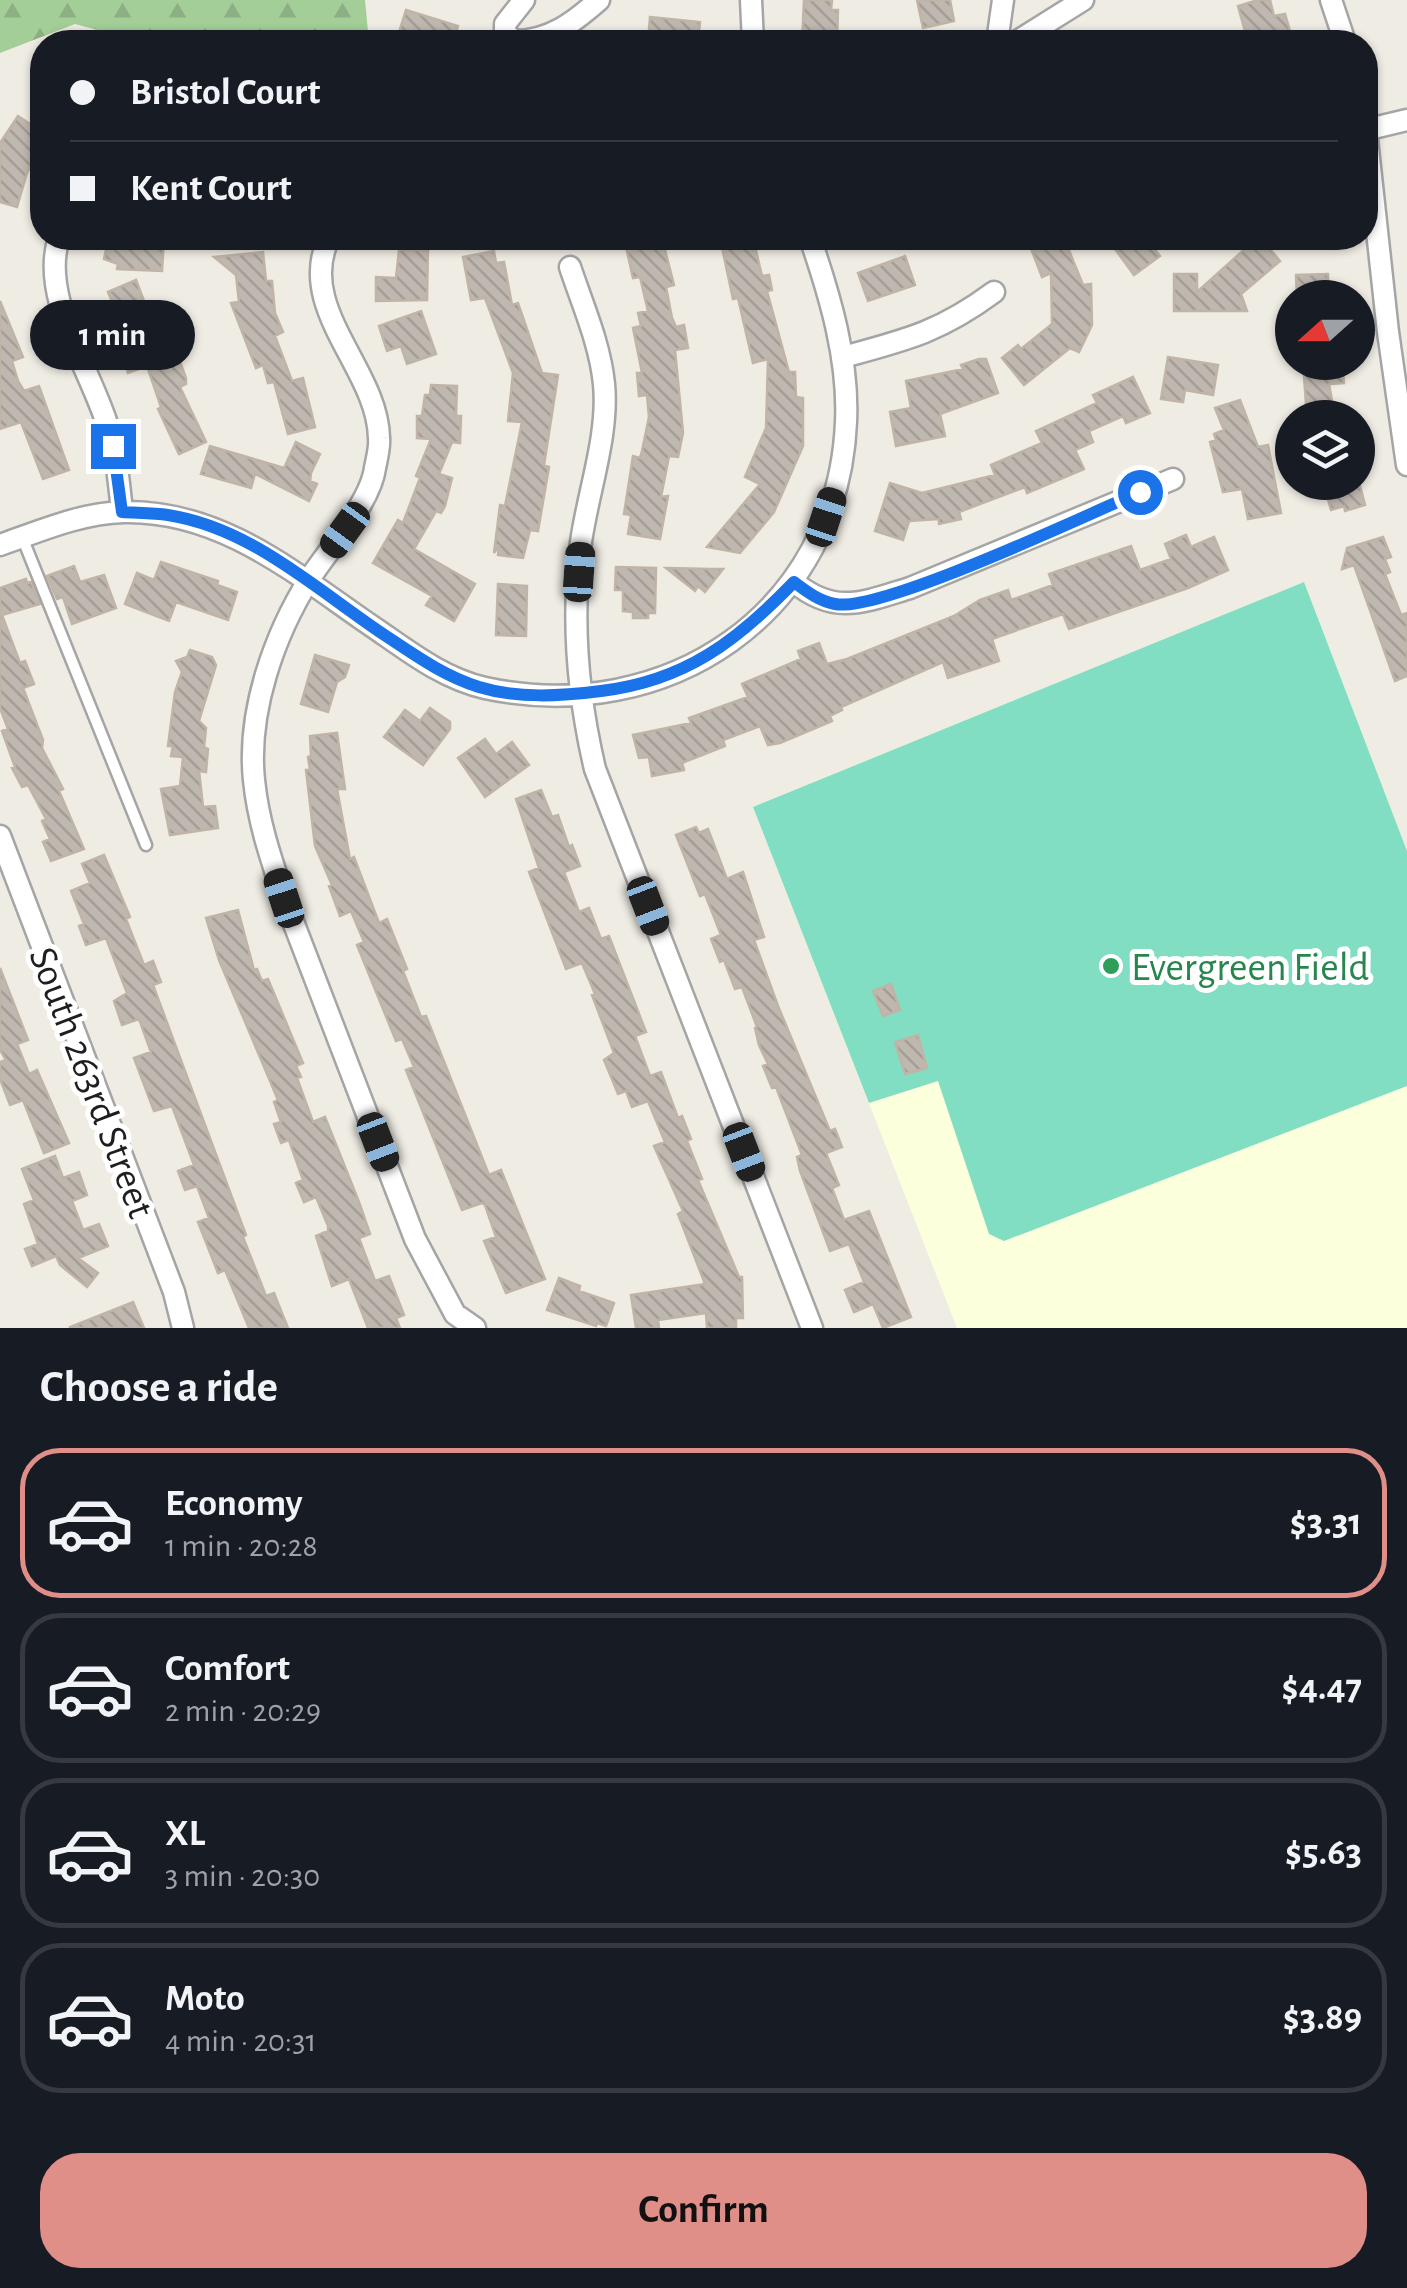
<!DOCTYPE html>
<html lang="en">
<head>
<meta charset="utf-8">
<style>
	:root { --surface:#171b24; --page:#242831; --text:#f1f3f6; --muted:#9ea1a6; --line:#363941; --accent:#df8e88 }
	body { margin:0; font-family:"Alegreya Sans",sans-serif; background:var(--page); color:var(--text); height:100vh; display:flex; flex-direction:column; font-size:38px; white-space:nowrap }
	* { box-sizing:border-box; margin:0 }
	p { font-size:32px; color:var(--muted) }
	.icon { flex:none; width:55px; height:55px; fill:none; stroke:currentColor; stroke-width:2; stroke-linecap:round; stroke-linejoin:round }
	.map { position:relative; height:1328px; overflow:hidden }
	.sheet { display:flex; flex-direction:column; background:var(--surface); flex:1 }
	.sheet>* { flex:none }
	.guide { position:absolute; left:30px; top:30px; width:1348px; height:220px; border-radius:40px; box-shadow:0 2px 8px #0004; display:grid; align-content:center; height:220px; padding:0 40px; background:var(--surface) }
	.needle { width:65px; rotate:249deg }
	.buttons { position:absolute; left:1275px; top:280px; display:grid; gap:20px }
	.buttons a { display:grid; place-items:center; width:100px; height:100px; border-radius:50%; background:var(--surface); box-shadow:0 2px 8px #0004; font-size:50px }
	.end { position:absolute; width:45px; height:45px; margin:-22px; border:12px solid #1a73e8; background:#fff; box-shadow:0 0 0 5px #fff }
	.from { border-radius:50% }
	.bubble { position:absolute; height:70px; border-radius:35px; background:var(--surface); box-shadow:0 2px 8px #0004; font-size:32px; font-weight:700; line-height:70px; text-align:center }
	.car { position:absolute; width:30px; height:60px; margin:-30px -15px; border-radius:12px; box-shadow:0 0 8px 2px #0007; background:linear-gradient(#222 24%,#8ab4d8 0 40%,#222 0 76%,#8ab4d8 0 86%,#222 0) }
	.guide b { display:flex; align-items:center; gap:35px; height:95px; font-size:38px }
	.guide b+b { border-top:2px solid var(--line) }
	.guide i { width:25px; height:25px; background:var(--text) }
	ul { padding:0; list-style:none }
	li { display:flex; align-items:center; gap:30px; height:150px; margin:0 20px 15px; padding:0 20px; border:5px solid var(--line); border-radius:40px }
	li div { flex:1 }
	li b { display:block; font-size:38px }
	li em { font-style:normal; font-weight:700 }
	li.active { border-color:var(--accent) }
	li>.icon { width:90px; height:90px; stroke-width:1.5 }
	h2 { padding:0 40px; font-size:45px; line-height:120px }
	.button { display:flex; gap:20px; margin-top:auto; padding:20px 40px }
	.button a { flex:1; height:115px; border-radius:40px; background:var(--accent); color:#111; font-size:40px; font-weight:700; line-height:115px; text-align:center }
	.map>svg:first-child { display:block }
	.education { fill:#fcffdc }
	.forest { fill:url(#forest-firs) }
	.pitch { fill:#81dec2 }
	.building { fill:url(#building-back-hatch); stroke:#c0b4a6; stroke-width:2.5 }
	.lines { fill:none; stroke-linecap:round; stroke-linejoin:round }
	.lane-casing { stroke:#a5a5a5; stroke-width:15 }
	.street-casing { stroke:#a5a5a5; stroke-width:25 }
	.lane { stroke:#fff; stroke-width:10 }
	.street { stroke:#fff; stroke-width:20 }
	.route { stroke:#1a73e8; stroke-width:12 }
	.leisure-dot { fill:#2e9e5b; stroke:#fff; stroke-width:4 }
	.labels { text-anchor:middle; stroke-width:10; stroke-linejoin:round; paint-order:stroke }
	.leisure-label { font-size:40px; fill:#27864d; stroke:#fff; text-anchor:start }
	.street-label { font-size:40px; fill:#1e1e1e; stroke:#fff }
</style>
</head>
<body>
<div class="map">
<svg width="1407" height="1328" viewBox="0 0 1407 1328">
	<defs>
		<pattern id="forest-firs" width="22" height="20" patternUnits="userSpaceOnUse" patternTransform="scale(2.5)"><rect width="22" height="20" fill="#a3ce98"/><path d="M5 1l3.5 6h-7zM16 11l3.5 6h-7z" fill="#8cb083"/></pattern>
		<pattern id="building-back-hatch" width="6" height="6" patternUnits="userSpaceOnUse" patternTransform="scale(2.5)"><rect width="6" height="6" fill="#bfb8b0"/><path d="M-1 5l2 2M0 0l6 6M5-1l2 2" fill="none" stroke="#a49e97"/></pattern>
	</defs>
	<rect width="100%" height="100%" fill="#efece4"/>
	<path class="education" d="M1304,582L1407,851V1328H957L753,807Z"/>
	<path class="forest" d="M0,0H365L369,42H142L75,24L0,53Z"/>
	<path class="pitch" d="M1304,582L1407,851V1086L1004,1241L989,1234L938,1081L869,1103L753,807Z"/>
	<path class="building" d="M804,0H832L831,10H838L837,42H802Z
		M917,0H950L954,21L923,28Z
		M1258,0H1270L1274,16L1285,14L1292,38L1248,42L1238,6Z
		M406,10L458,26L453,42H396Z
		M650,17L700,22L698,42H648Z
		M18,116L42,132V144L27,173L17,207L0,202V143Z
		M131,238H164L162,271L117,269L118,264L104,259L107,245L131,247Z
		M624,238H662L674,285L666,287L672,318L676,327L684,325L688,348L675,350L683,433L678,457L669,456L661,497L668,496L660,539L628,534L631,515L624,514L633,456L640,458L642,451L649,417L647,395L639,396L637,373H642L633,328L641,326L638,313L648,311L640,277L633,278Z
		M720,238H753L762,276L769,275L772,290L767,291L789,372H795L796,397L803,398V446L774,512L740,553L707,547L760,484L745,477L766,428L768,359L753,363L738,298L733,299Z
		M1032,238H1064L1083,285L1091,284L1092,325L1079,352L1070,348L1024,385L1002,358L1018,345L1021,349L1052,324L1051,273L1042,277L1030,246L1034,244Z
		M1107,238H1146L1160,256L1134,275Z
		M1257,238H1261L1280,261L1241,294L1247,311H1174V274H1197V292Z
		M399,250H428L427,300L376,301V277L396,278Z
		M494,251L496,263L504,262L512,305L518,303L542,373L558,375L544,465L549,467L538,531L530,530L523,558L498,555L499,545L494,553L500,505L505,506L522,422L508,421L513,373L485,298L471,300L463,257Z
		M263,252L266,281H272L275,313L283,332L275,336L292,381L303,378L315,427L288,434L274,382L268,383L263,365L256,368L231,303L239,302L236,275L214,257Z
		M905,256L915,285L868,301L858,273Z
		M1328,274L1329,298H1297L1296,275Z
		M136,280L158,338L170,334L186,378V384L180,387L206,442L179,454L158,409L161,407L147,366L128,373L107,316L116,311L108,292Z
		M0,301L23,357L12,361L18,381L24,391L39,386L69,470L43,479L21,422L0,429Z
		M421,311L436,354L407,364L401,346L387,351L379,326Z
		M1168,357L1218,365L1213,395L1185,390L1183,402L1161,399Z
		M979,359H986L998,393L940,414L945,436L896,446L890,412L911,408L906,381L963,369L961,365Z
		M1303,362H1342L1344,383L1329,384L1335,418H1307Z
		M1133,377L1150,413L1126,423L1123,416L1089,431L1093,442L1075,450L1084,469L1027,493L1025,487L959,512L961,519L939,524V519L909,521L903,540L875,531L890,483L922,493L995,475L991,465L1042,443L1036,431L1097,403L1093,395Z
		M431,385L457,386L456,416H461L460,443L452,442L439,474L452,478L445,506L441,513L436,511L414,549L475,584L454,621L426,605L432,596L373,563L398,520L403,523L420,478L416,476L431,439L417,438V416H422L425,395H430Z
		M1240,400L1258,447L1268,445L1281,513L1248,519L1242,489L1223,492L1210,442L1216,440L1214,434L1224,430L1215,408Z
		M296,442L320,454L311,473L310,481L317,484L309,501L255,474L251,488L201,474L210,446L284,468Z
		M1323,482H1359L1365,505L1345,511L1344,506L1331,510Z
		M1186,535L1191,547L1214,537L1228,570L1188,588L1069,629L1063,614L992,639L999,661L948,678L943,662L841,707L842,710L830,716L832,721L780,743L768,745L760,726L723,740L725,746L682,763L684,770L652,776L649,757L639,758L633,735L691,723L689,718L748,697L742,684L801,659L798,651L819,643L827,664L847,659L954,616L980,600L1008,590L1011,600L1053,585L1049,574L1131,546L1140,570L1171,559L1165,544Z
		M1383,537L1391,557L1385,559L1390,572L1385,574L1401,615L1407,613V676L1395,681L1354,565L1342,569L1347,548Z
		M161,562L218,581L217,585L237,592L228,620L176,602L169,621L125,604L137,573L154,580Z
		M74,566L80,582L104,575L116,608L72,624L63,597L57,599L47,576Z
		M616,567L656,568L655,613H648V618H633V612L623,611V590H615Z
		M666,568L712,569H723L705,592L698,586L695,591Z
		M26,579L27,583L31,582L40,604L2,615L20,663L25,661L34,684L23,688L43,740L42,748L63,789L59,791L84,849L51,861L43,842L50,839L42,821L46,819L28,785L22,787L12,768L15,767L2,731L8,729L0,708V588Z
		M498,584L527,586L526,636L496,635Z
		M190,650L212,657L216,665L199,721L206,728L204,747L208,749L206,772L199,771L203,807L215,806L218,828L170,835L161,789L180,786L183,757L171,756L173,746H168L175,692L182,672L176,661L187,657Z
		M315,655L349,665L345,677L337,682L328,712L301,704Z
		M430,708L450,722V729L423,765L384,737L405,710L420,721Z
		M337,733L345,789H337L350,859L354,857L379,923L387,919L407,969L403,971L421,1017L426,1016L489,1175L501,1170L545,1279L506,1293L484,1241L496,1237L485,1205L482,1203L462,1210L406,1070L414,1067L402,1039L396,1041L357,945L364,942L351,911L340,916L329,886L332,885L315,846L306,770H310L308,757L311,756L310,736Z
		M485,739L496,754L512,742L529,765L485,797L458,758Z
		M541,790L552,817L558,815L569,847L572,845L580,866L564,872L579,912L589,908L601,939L609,936L646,1032L635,1036L650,1076L661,1072L678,1118L682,1116L691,1139L687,1141L702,1179L698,1180L739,1277H742L743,1318H736V1328H707L706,1313L658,1320L659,1328H636L631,1295L705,1284L678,1214L683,1211L654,1146L665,1142L648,1101L632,1107L626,1091L618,1094L604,1060L614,1053L592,995L595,994L582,963L566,969L529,872L539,868L516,799Z
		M696,827L699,833L708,829L727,879L743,872L764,937L754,940L778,1006L830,1131L835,1129L842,1147L826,1153L839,1185L832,1188L844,1220L869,1211L911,1317L883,1328L873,1304L854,1312L845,1290L864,1282L849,1244L830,1251L800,1171L797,1157L802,1155L776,1087L772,1088L763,1066L768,1064L759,1045L755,1028L757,1027L742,987L735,989L724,960L720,962L711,939L721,935L705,894L700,896L676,835Z
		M104,855L130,917L126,919L144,965L153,961L161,982L153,985L246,1235L243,1237L266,1296L274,1293L288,1328H249L225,1270L218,1273L198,1222L209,1218L197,1186L185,1190L178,1171L194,1165L172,1106L154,1111L134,1058L151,1052L139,1019L122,1025L114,1001L127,993L106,938L86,945L79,926L84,924L71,891L90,883L82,864Z
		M238,910L254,970L257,969L262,981L268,979L303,1063L296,1066L301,1077L297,1078L313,1122L325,1117L359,1202L370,1234L359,1238L375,1281L389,1276L404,1315L396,1318L400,1328H368L349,1279L332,1286L316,1236L328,1231V1226L316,1197L304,1202L296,1183L303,1180L289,1140L281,1143L274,1124L281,1122L274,1102L278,1100L219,960L206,918Z
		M0,968L28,1040L17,1044L29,1074L37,1070L69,1143L44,1153L23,1100L10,1105L0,1079V1062L6,1060L0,1050Z
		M891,984L900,1010L883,1016L873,991Z
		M918,1035L927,1068L905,1074L895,1042Z
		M55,1156L63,1178L79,1172L87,1195L72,1201L83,1230L99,1224L108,1246L78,1258L98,1273L87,1287L60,1265L56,1256L32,1266L25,1249L38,1244L24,1204L34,1200L22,1169Z
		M559,1278L580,1286L579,1291L614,1303L606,1326L597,1323L596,1326L547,1310Z
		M133,1302L144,1328H70V1327Z"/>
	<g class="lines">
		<g class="lane-casing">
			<path id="lane" d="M22,537L146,845"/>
		</g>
		<g class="street-casing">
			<path id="street" d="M524,0L505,24V33L515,41C550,41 574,22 599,0
				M751,0L753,42
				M1331,0L1345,42
				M997,42L1003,0
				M1016,42L1083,0
				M1365,121L1388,332L1407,465
				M1365,130L1407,120
				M59,238C40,295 88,366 106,421C116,450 119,481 122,512
				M329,238C295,308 378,369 379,438C380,447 377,458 375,468C371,501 329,549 310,578C274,635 247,712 254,780C258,821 271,859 284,898L415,1239L455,1314L475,1328
				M570,267C583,306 600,344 604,384C609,435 588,492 581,542C571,620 577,693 595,769L812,1328
				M843,357C906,340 940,332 994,292
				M0,545C40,531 81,513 124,512C225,510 300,578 379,631C412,654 445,679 485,688C667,727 838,613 846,422C849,360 830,296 810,238
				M794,582C835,616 864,602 910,588L1173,479
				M0,836L174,1292L183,1328"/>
		</g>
		<use href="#lane" class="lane"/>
		<use href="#street" class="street"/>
	</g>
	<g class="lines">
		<path class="route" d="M113,446L122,512C137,513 153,513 168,515C252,528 318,591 386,636C416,656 444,676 479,687C518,699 561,696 601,691C685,681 737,641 794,582C806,591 819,601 835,604C880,613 1087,515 1140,492"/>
	</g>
	<circle class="leisure-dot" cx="1111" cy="966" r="10"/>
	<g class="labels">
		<g class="leisure-label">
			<text x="1131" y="980">Evergreen Field</text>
		</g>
		<g class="street-label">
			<text transform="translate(93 1082) rotate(69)" y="14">South 263rd Street</text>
		</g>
	</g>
</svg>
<div class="buttons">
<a><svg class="needle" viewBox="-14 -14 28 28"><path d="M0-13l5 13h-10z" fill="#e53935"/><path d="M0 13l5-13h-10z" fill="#9ea1a6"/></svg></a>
<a><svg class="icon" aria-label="layers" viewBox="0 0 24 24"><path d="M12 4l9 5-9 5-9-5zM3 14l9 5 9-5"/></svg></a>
</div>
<i class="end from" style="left:1140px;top:492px"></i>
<i class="end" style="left:113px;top:446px"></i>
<div class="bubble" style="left:30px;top:300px;width:165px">1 min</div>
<i class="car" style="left:826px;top:517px;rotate:18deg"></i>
<i class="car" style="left:345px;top:530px;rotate:216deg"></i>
<i class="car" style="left:579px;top:572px;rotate:4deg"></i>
<i class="car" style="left:284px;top:898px;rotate:342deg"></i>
<i class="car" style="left:648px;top:906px;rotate:159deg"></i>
<i class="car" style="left:378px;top:1142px;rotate:159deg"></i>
<i class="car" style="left:744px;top:1152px;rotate:159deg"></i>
<div class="guide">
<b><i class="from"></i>Bristol Court</b>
<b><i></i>Kent Court</b>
</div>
</div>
<section class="sheet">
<h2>Choose a ride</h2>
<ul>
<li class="active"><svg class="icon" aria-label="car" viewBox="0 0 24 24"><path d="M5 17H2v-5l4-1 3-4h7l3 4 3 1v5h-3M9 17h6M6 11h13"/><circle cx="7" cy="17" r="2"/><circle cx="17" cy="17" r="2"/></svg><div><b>Economy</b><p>1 min · 20:28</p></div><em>$3.31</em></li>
<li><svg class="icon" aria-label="car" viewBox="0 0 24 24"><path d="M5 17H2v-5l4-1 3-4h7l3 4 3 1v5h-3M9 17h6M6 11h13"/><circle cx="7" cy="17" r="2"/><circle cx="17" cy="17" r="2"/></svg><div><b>Comfort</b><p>2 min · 20:29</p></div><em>$4.47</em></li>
<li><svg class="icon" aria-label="car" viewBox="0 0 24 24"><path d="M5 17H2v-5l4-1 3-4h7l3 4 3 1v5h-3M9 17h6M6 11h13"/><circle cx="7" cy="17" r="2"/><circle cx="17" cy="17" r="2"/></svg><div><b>XL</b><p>3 min · 20:30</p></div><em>$5.63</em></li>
<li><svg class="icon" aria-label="car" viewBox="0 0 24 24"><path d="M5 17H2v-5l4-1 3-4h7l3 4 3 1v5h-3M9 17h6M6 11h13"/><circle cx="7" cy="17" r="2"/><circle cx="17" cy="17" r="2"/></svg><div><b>Moto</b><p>4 min · 20:31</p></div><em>$3.89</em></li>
</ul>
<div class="button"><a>Confirm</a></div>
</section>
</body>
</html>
